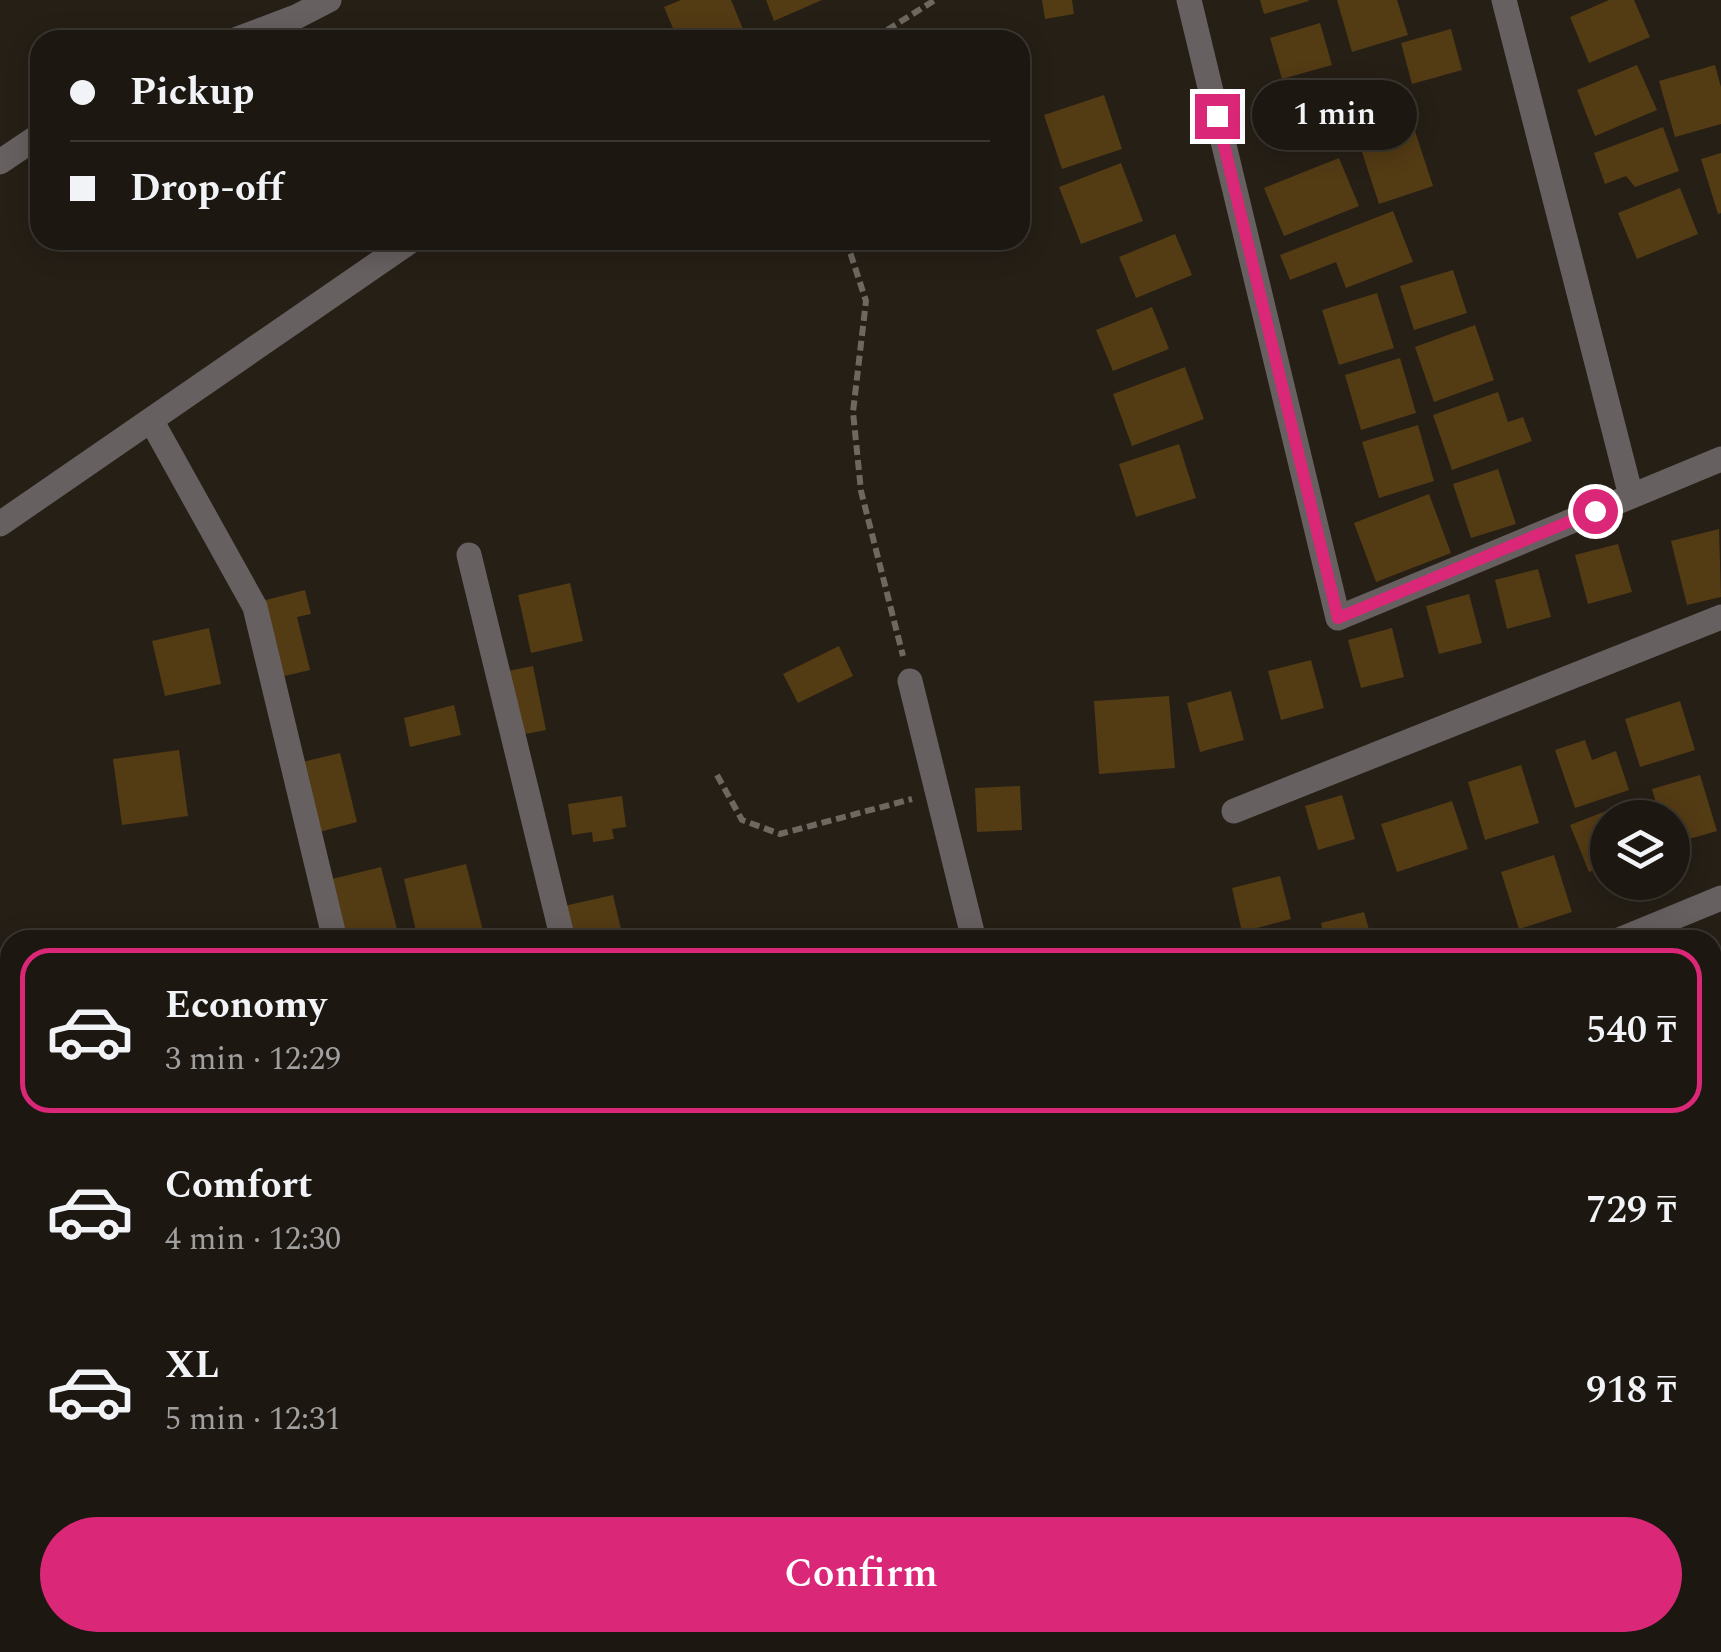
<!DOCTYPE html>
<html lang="en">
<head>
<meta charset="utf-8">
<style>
	:root { --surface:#1c1710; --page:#252019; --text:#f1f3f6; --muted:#a09f9f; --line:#3a3630; --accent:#db2777 }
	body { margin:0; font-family:Spectral,serif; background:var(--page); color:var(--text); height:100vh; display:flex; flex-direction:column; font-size:38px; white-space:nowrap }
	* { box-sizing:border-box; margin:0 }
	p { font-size:32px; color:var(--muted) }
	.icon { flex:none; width:55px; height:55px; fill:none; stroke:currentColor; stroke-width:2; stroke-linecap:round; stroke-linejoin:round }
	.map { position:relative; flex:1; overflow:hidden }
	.details { position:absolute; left:0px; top:930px; width:1722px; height:722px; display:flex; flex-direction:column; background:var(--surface); border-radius:30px 30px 0 0; box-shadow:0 5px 25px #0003,0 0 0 2px var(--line) }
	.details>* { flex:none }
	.guide { position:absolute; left:30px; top:30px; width:1000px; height:220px; border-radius:30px; box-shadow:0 5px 25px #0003,0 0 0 2px var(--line); display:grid; align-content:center; height:220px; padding:0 40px; background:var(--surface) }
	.tools { position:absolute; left:1590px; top:800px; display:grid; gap:20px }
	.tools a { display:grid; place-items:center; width:100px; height:100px; border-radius:50%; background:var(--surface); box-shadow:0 5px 25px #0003,0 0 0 2px var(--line); font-size:50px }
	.end { position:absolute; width:45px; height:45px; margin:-22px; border:12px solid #db2777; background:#fff; box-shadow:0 0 0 5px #fff }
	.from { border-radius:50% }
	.bubble { position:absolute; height:70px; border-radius:35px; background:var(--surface); box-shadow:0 5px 25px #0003,0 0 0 2px var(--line); font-size:32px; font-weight:600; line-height:70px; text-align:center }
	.guide b { display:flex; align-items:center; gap:35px; height:95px; font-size:38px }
	.guide b+b { border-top:2px solid var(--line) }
	.guide i { width:25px; height:25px; background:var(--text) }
	ul { padding:18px 0 0; list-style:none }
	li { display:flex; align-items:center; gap:30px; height:165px; margin:0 20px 15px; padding:0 20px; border:5px solid transparent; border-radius:30px }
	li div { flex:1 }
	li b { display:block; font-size:38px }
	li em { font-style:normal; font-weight:600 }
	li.on { border-color:var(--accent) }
	li>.icon { width:90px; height:90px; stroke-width:1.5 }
	.button { display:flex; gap:20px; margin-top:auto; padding:20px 40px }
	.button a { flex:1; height:115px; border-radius:60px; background:var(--accent); color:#fff; font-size:40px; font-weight:600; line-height:115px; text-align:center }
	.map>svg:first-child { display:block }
	.building { fill:#533b14 }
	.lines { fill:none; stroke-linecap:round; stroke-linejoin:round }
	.path { stroke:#6e6860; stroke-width:6; stroke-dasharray:10 5; stroke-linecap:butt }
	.minor { stroke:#676061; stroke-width:25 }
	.route { stroke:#db2777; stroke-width:12 }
</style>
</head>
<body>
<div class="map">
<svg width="1721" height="1652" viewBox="0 0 1721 1652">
	<rect width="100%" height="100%" fill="#261f16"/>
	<path class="building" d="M681,0H731L745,34L729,40H678L664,7Z
		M766,0H822L774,21Z
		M1042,0H1072L1074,14L1045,19Z
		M1260,0H1308L1309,1L1264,14Z
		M1337,0H1397L1408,35L1352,52Z
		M1609,0H1634L1650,37L1589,63L1570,17Z
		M1320,23L1332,65L1282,79L1270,38Z
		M1451,29L1462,70L1412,84L1401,43Z
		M1637,65L1657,110L1595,136L1577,90Z
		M1715,65L1721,87V124L1675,137L1659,81Z
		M1104,95L1122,149L1062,169L1044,115Z
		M1412,122L1433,186L1379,204L1358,140Z
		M1663,127L1679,171L1635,187L1626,176L1605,184L1594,153Z
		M1721,153V213L1718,214L1701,159Z
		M1339,158L1359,206L1284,236L1264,188Z
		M1121,163L1143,221L1081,244L1059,187Z
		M1680,188L1698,234L1637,259L1618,213Z
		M1393,211L1413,262L1346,288L1336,262L1290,280L1280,255Z
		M1175,234L1192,275L1136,298L1119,257Z
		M1453,270L1467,313L1414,330L1400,286Z
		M1377,293L1394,348L1339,365L1322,310Z
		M1152,307L1169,349L1113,371L1096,330Z
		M1475,325L1494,380L1434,402L1415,347Z
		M1400,358L1416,413L1361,430L1345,375Z
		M1185,367L1204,419L1132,446L1113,394Z
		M1498,392L1508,422L1523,417L1532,441L1452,470L1433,415Z
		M1418,425L1434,481L1379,498L1362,442Z
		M1179,444L1196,498L1136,517L1119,464Z
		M1498,469L1516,524L1471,538L1453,484Z
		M1429,494L1451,553L1376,582L1354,523Z
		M1719,529L1721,597L1687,605L1671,541Z
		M1618,544L1632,592L1588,604L1575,555Z
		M1538,569L1551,617L1507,629L1495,580Z
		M570,583L583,641L531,653L518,595Z
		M305,590L311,614L297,617L310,670L276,678L258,602Z
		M1469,594L1482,643L1439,654L1426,606Z
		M209,628L221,684L165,696L152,641Z
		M1392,628L1404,677L1361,688L1348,640Z
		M839,646L853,676L798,703L783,674Z
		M1311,660L1324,708L1281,720L1268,671Z
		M533,666L546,730L515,736L503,672Z
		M1231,691L1244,740L1200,752L1187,703Z
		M1169,696L1175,768L1099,774L1094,701Z
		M1680,701L1695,750L1640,767L1625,719Z
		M454,705L461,735L410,747L404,718Z
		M1585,740L1592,760L1616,751L1629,790L1575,808L1555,750Z
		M179,750L188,816L122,825L113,759Z
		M340,753L357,822L308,835L290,765Z
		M1521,765L1539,823L1485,840L1468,782Z
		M1700,775L1717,831L1672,844V818H1660L1652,789Z
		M1020,786L1022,830L977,832L975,788Z
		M1342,795L1355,839L1318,850L1305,806Z
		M622,796L626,827L612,829L614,839L593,842L592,832L572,835L568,804Z
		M1452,801L1468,849L1397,872L1381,824Z
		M1624,804L1630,818H1608V865L1589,872L1570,825Z
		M1554,855L1572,912L1519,929L1501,872Z
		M466,864L484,935L464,940H418L404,879Z
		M381,867L399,937L385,940H347L332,879Z
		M1280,876L1291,919L1242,932L1232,888Z
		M613,895L621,929L575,940L564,906Z
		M1364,912L1372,940H1325L1321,923Z
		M1721,1109V1141L1712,1144V1111Z
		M1476,1642H1541V1643L1516,1652H1479Z
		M1652,1642H1713L1714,1646L1698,1652H1656Z"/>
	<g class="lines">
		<path class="path" d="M876,40L884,32L935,0
			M844,240L850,252L866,301L853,412L861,491L903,656
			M717,775L742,820L780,834L912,799"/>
		<path class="minor" d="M1189,0L1338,618L1721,459
			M1504,0L1631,496
			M235,40L296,17L329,0
			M0,162L40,135
			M151,420L255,607L335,940
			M0,524L412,240
			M469,555L563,940
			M910,681L974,940
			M1234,811L1721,617
			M1619,940L1721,898
			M1712,1405L1721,1436
			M503,1642L505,1652
			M733,1642L735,1652
			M1024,1642L1026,1652
			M1449,1642L1452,1652"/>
	</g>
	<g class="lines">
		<path class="route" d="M1217,116L1338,618L1595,511"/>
	</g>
</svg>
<div class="tools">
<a><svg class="icon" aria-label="layers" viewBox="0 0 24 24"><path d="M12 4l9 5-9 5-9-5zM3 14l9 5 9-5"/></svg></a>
</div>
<i class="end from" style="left:1595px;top:511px"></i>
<i class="end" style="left:1217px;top:116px"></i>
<div class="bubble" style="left:1252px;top:80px;width:165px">1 min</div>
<div class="guide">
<b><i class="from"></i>Pickup</b>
<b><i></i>Drop-off</b>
</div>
<section class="details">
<ul>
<li class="on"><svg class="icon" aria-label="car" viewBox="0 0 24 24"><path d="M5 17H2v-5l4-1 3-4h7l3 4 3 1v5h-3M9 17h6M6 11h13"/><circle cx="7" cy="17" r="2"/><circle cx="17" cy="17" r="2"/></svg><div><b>Economy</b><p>3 min · 12:29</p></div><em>540 ₸</em></li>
<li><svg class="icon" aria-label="car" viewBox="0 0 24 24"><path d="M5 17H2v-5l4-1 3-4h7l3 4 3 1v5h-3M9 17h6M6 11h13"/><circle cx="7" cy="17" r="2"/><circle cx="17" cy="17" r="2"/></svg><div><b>Comfort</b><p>4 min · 12:30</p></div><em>729 ₸</em></li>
<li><svg class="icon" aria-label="car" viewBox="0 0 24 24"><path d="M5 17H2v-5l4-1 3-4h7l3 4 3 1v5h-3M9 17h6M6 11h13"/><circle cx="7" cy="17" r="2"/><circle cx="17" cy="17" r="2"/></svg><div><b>XL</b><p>5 min · 12:31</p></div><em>918 ₸</em></li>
</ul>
<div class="button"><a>Confirm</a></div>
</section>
</div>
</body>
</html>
